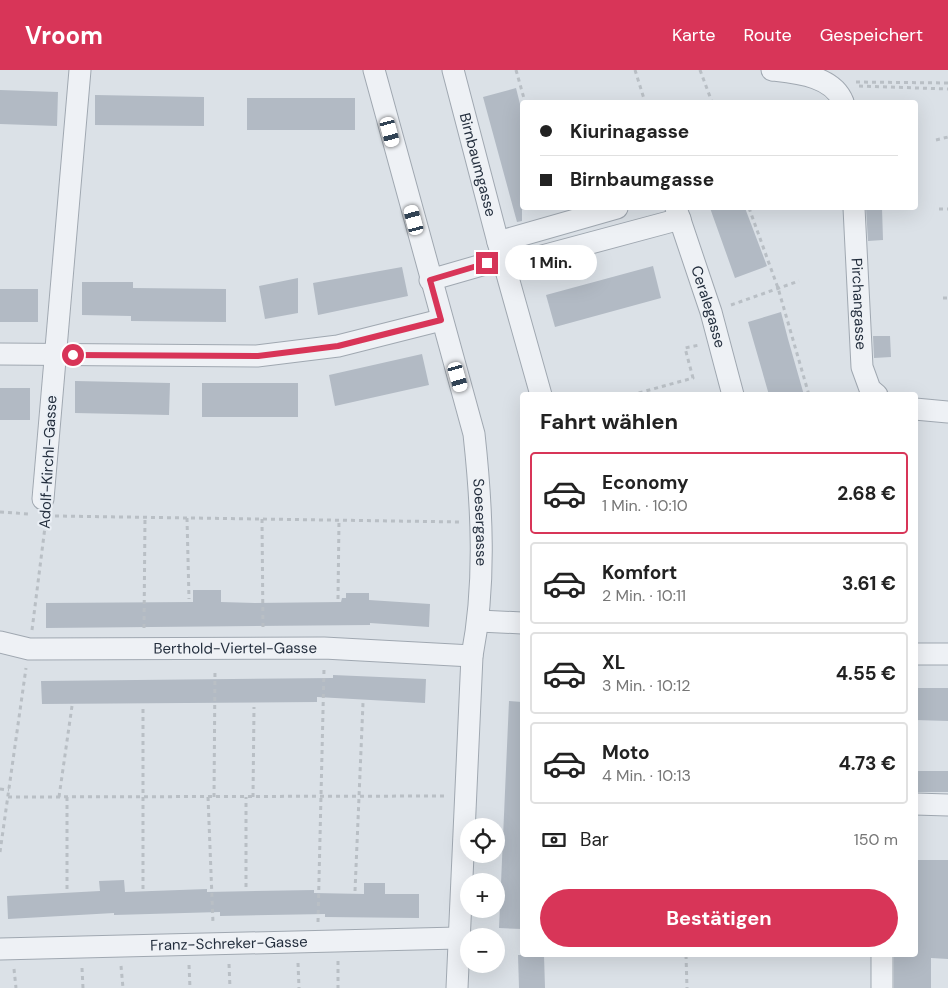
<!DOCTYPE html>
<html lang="de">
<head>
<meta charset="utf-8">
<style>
	:root { --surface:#fff; --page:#f2f2f2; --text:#222; --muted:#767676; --line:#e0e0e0; --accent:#d83558 }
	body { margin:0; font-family:"DM Sans",sans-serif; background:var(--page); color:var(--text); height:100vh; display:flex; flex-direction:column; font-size:19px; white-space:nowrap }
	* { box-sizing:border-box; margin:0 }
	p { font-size:16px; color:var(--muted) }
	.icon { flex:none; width:28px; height:28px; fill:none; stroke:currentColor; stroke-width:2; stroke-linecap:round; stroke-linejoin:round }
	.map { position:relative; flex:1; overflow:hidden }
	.panel { position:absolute; left:520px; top:322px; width:398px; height:565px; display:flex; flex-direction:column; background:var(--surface); border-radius:5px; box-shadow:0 5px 20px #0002 }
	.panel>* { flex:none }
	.top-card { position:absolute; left:520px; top:30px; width:398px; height:110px; border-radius:5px; box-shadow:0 5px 20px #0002; display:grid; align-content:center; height:110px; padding:0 20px; background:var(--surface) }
	.fabs { position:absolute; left:460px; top:748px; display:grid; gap:10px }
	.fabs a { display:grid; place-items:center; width:45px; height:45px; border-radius:50%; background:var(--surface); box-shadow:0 5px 20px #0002; font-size:25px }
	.end { position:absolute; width:22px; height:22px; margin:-11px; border:6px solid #d83558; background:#fff; box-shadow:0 0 0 2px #fff }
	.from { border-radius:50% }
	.bubble { position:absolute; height:35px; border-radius:18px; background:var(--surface); box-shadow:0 5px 20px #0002; font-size:16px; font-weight:700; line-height:35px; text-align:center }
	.car { position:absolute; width:15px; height:30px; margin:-15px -8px; border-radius:6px; box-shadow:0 0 4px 1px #0007; background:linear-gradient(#fff 24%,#345 0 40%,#fff 0 76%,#345 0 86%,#fff 0) }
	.top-card b { display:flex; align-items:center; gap:18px; height:48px; font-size:19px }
	.top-card b+b { border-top:1px solid var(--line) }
	.top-card i { width:12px; height:12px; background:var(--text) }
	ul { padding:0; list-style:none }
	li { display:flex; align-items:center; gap:15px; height:82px; margin:0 10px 8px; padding:0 10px; border:2px solid var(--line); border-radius:5px }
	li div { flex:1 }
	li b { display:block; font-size:19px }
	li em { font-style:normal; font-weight:700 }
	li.selected { border-color:var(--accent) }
	li>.icon { width:45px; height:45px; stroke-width:1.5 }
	h2 { padding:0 20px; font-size:22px; line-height:60px }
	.pay { display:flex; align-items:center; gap:12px; height:55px; padding:0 20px; font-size:19px }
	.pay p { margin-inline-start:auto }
	.button { display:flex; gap:10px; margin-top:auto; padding:10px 20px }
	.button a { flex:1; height:58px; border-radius:30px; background:var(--accent); color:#fff; font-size:20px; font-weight:700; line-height:58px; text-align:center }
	header { display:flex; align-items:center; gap:30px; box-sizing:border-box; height:70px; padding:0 25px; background:var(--accent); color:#fff }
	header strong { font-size:24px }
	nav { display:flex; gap:28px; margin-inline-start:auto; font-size:18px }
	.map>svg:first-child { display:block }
	.building { fill:#b2bac4 }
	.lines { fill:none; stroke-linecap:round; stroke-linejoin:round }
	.minor-casing { stroke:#a0a8b1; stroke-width:23 }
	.path { stroke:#b9bfc5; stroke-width:3; stroke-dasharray:4 4; stroke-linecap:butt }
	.minor { stroke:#eef1f5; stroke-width:21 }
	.route { stroke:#d83558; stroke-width:6 }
	.labels { text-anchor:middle; stroke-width:4; stroke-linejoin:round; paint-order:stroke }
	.street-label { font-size:15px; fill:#242f3e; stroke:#eaeff5 }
</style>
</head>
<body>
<header>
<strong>Vroom</strong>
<nav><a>Karte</a><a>Route</a><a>Gespeichert</a></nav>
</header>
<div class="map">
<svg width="948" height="918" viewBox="0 0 948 918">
	<rect width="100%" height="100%" fill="#dbe1e7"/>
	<path class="building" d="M516,18L522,42V151L517,152L483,27Z
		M0,20L58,22L57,56L0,54Z
		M95,25L204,27V56L95,55Z
		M247,28H355V60H247Z
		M710,138H745L767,196L735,208Z
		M866,138H882L883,170L868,171Z
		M653,196L661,228L555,257L546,225Z
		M402,197L408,226L318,245L313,213Z
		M298,208V243L265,249L259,216Z
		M82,212H133V218L226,219V252L131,251V246L82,245Z
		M0,219H38V252H0Z
		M781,242L788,269L804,325H769L748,252Z
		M873,266H890L891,287L874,288Z
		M422,284L429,315L335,336L329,305Z
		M75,311L170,313L169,345L75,343Z
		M202,313H298V347H202Z
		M0,318H30V350H0Z
		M193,520H221V532L255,533L341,532L342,528H346V523H369V530L430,534L429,557L370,553V555L46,558V533L193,532Z
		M333,605L426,609L425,633L317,627V632L42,634L41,611L333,608Z
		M915,618H948V651L915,650Z
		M509,631L522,632V859L499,858Z
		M915,701H948V722H915Z
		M915,790H948V889L931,888V918H894V885H915Z
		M124,810L125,822L207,819V822L314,820V823L364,824V813H385V824H419V848L325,847V844L220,846V842L114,845V843L8,849L7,826L100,821L99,811Z
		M518,885H544L545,918H519Z"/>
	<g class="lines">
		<g class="minor-casing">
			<g id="minor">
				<path id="s1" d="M374,0L474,364C482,437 486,514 472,586L457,918"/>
				<path id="s2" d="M453,0L498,172L541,325"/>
				<path d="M772,0C797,3 833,6 843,32"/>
				<path id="s3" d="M676,138L711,242L733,325"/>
				<path id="s4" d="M854,138L862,297L870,319L877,325"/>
				<path d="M498,172L617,138"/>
				<path d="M505,196L680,149"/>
				<path d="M430,210L503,189"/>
				<path d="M0,284L257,286L338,276L441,250"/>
				<path d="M915,339L948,342"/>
				<path d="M43,429L80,0"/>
				<path d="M479,551L522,553"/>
				<path id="s5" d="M0,572L29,579L324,578L472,586"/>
				<path d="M915,584H948"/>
				<path d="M915,734L948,735"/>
				<path id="s6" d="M0,879L458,868"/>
				<path d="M882,918V885"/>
			</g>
		</g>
		<path class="path" d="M516,0L525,32
			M635,0L645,32
			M700,0L712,32
			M856,12L948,13
			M859,16L948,19
			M936,70L948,67
			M749,138L778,218L809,325
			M939,139H948
			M943,228H948
			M731,235L799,211
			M631,325L693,308L685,278L699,275
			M0,442L29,444
			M55,446L462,452
			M187,448L189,529
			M262,449L263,558
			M338,529L339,450
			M144,558L145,447
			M32,560L46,449
			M0,719L9,720
			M8,727L447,726
			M59,727L72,636
			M67,727V819
			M208,727L213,853
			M214,727L215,599
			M253,727L254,637
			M0,782L26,598
			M246,817V727
			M143,819V639
			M355,821L363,633
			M318,852L324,599
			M686,885L687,918
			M338,891V918
			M298,893L299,918
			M229,894L230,918
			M189,895L190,918
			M121,896L123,918
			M82,898L83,918
			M14,899L16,918"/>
		<use href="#minor" class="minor"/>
	</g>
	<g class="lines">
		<path class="route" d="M73,285L258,286L338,276L441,250L430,210L487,193"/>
	</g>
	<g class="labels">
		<g class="street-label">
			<text dy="5" stroke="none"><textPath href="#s2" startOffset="98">Birnbaumgasse</textPath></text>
			<text dy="5" stroke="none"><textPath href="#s4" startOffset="96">Pirchangasse</textPath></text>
			<text dy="5" stroke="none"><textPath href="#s3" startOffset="104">Ceralegasse</textPath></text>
			<text transform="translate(48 392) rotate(-87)" y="5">Adolf-Kirchl-Gasse</text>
			<text dy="5" stroke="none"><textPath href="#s1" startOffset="466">Soesergasse</textPath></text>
			<text dy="5" stroke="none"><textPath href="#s5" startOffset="236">Berthold-Viertel-Gasse</textPath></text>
			<text dy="5" stroke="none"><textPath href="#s6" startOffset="229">Franz-Schreker-Gasse</textPath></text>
		</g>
	</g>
</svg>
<div class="fabs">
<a><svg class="icon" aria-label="locate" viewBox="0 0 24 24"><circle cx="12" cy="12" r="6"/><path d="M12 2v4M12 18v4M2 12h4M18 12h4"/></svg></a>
<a>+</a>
<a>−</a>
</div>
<i class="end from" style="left:73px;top:285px"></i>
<i class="end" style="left:487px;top:193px"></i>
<div class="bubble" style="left:505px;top:175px;width:92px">1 Min.</div>
<i class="car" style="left:390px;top:62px;rotate:165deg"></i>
<i class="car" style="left:414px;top:150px;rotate:345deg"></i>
<i class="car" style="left:458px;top:307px;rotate:164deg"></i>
<div class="top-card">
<b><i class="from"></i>Kiurinagasse</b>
<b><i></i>Birnbaumgasse</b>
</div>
<section class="panel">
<h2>Fahrt wählen</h2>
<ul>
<li class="selected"><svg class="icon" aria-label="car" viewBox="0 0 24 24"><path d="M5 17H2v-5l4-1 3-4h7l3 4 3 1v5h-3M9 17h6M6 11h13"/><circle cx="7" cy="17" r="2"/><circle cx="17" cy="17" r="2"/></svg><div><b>Economy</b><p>1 Min. · 10:10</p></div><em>2.68 €</em></li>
<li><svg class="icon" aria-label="car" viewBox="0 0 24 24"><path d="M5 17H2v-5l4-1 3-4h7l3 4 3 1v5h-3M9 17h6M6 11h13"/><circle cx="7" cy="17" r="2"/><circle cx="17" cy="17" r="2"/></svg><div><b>Komfort</b><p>2 Min. · 10:11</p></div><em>3.61 €</em></li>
<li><svg class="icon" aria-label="car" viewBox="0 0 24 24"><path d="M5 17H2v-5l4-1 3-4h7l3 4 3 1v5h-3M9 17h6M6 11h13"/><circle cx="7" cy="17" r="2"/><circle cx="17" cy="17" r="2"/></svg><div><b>XL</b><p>3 Min. · 10:12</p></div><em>4.55 €</em></li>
<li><svg class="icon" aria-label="car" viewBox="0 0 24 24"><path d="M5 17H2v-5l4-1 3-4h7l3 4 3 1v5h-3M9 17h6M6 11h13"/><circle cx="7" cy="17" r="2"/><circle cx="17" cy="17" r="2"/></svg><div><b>Moto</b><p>4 Min. · 10:13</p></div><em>4.73 €</em></li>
</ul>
<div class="pay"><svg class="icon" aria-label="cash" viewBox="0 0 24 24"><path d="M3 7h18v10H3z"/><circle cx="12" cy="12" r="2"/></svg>Bar<p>150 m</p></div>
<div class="button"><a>Bestätigen</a></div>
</section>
</div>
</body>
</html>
